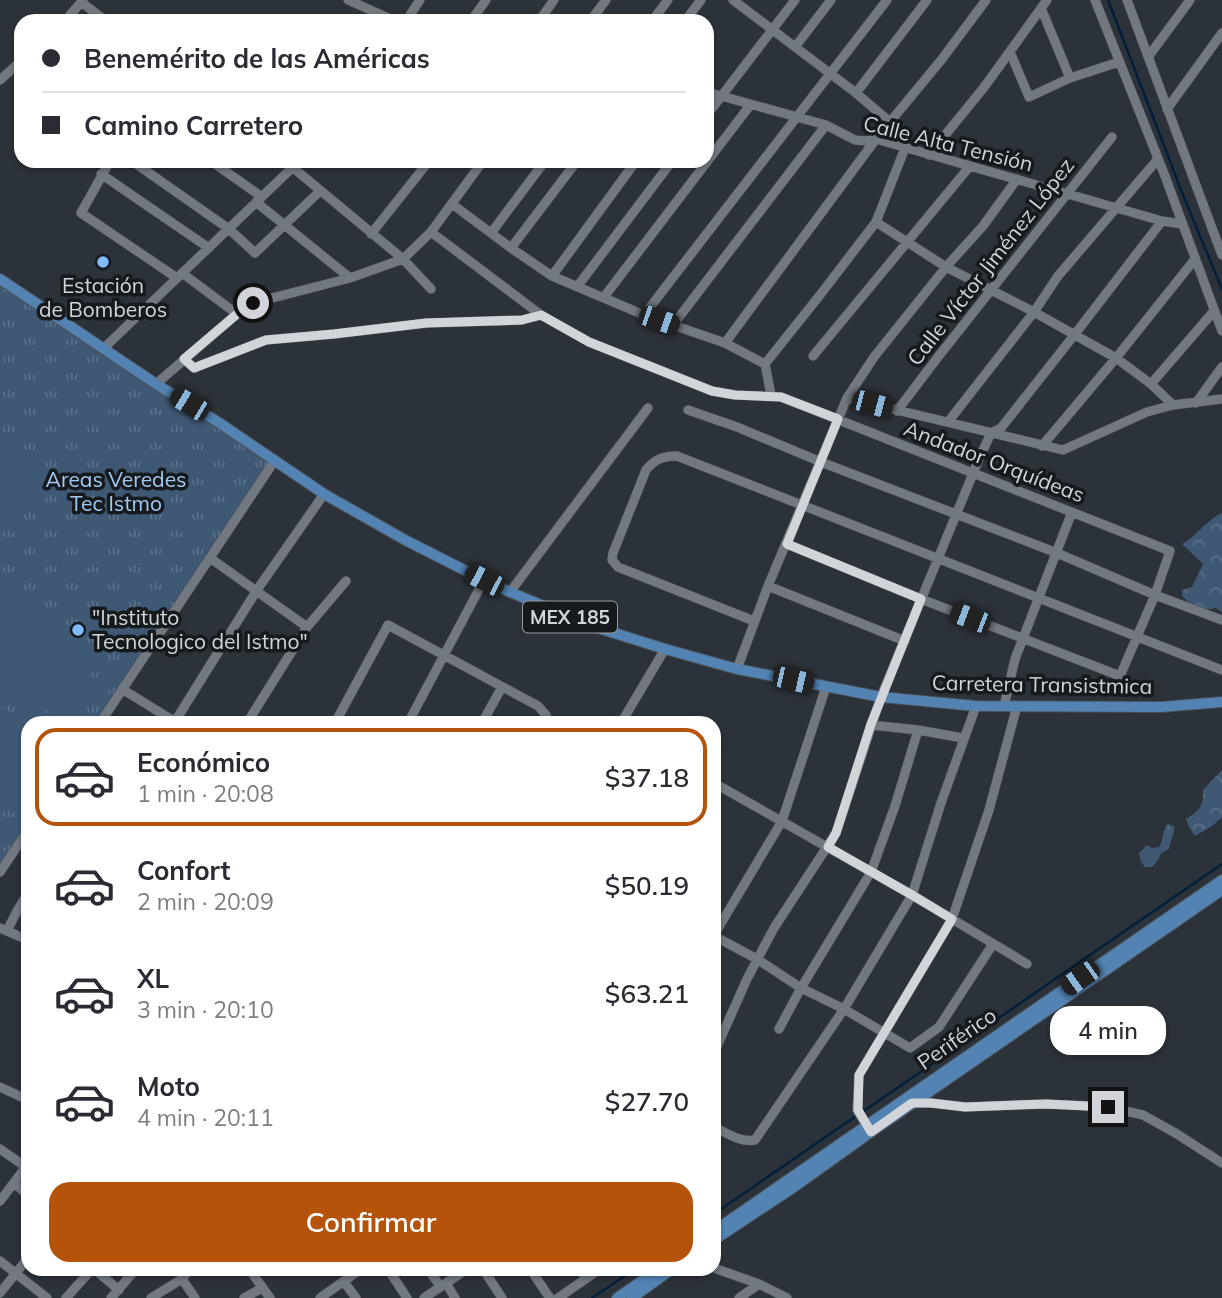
<!DOCTYPE html>
<html lang="es">
<head>
<meta charset="utf-8">
<style>
	:root { --surface:#fff; --page:#f2f2f3; --text:#2b2b33; --muted:#7c7c81; --line:#e1e1e2; --accent:#b45309 }
	body { margin:0; font-family:Mulish,sans-serif; background:var(--page); color:var(--text); height:100vh; display:flex; flex-direction:column; font-size:26px; white-space:nowrap }
	* { box-sizing:border-box; margin:0 }
	p { font-size:23px; color:var(--muted) }
	.icon { flex:none; width:38px; height:38px; fill:none; stroke:currentColor; stroke-width:2; stroke-linecap:round; stroke-linejoin:round }
	.map { position:relative; flex:1; overflow:hidden }
	.panel { position:absolute; left:21px; top:716px; width:700px; height:560px; display:flex; flex-direction:column; background:var(--surface); border-radius:21px; box-shadow:0 2px 5px #0004 }
	.panel>* { flex:none }
	.hud { position:absolute; left:14px; top:14px; width:700px; height:154px; border-radius:21px; box-shadow:0 2px 5px #0004; display:grid; align-content:center; height:154px; padding:0 28px; background:var(--surface) }
	.end { position:absolute; width:32px; height:32px; margin:-16px; border:9px solid #d1d4d8; background:#111; box-shadow:0 0 0 4px #111 }
	.from { border-radius:50% }
	.bubble { position:absolute; height:49px; border-radius:21px; background:var(--surface); box-shadow:0 2px 5px #0004; font-size:23px; font-weight:600; line-height:49px; text-align:center }
	.car { position:absolute; width:21px; height:42px; margin:-21px -10px; border-radius:9px; box-shadow:0 0 5px 2px #0007; background:linear-gradient(#222 24%,#8ab4d8 0 40%,#222 0 76%,#8ab4d8 0 86%,#222 0) }
	.hud b { display:flex; align-items:center; gap:24px; height:66px; font-size:26px }
	.hud b+b { border-top:2px solid var(--line) }
	.hud i { width:18px; height:18px; background:var(--text) }
	ul { padding:12px 0 0; list-style:none }
	li { display:flex; align-items:center; gap:21px; height:98px; margin:0 14px 10px; padding:0 14px; border:4px solid transparent; border-radius:21px }
	li div { flex:1 }
	li b { display:block; font-size:26px }
	li em { font-style:normal; font-weight:600 }
	li.selected { border-color:var(--accent) }
	li>.icon { width:63px; height:63px; stroke-width:1.5 }
	.button { display:flex; gap:14px; margin-top:auto; padding:14px 28px }
	.button a { flex:1; height:80px; border-radius:21px; background:var(--accent); color:#fff; font-size:28px; font-weight:600; line-height:80px; text-align:center }
	.map>svg:first-child { display:block }
	.forest { fill:url(#forest-crowns) }
	.park { fill:url(#park-tufts) }
	.pitch { fill:#3f5975 }
	.lines { fill:none; stroke-linecap:round; stroke-linejoin:round }
	.stream { stroke:#021f3b; stroke-width:2.5 }
	.minor-casing { stroke:#4a4e54; stroke-width:10 }
	.major-casing { stroke:#4a4e54; stroke-width:12 }
	.minor { stroke:#71787f; stroke-width:9 }
	.major { stroke:#5283b3; stroke-width:10 }
	.route { stroke:#d1d4d8; stroke-width:9 }
	.poi-dot { fill:#81bcfa; stroke:#171a1d; stroke-width:2.5 }
	.labels { text-anchor:middle; stroke-width:7; stroke-linejoin:round; paint-order:stroke }
	.shield { fill:#171a1d; stroke:#999ca0; stroke-width:2 }
	.shield-label { font-size:19px; font-weight:bold; fill:#d1d4d8 }
	.street-label { font-size:21px; fill:#d1d4d8; stroke:#171a1d }
	.poi-label { font-size:21px; fill:#d1d4d8; stroke:#171a1d }
	.park-label { font-size:21px; fill:#a1caf4; stroke:#171a1d }
</style>
</head>
<body>
<div class="map">
<svg width="1222" height="1298" viewBox="0 0 1222 1298">
	<defs>
		<pattern id="forest-crowns" width="20" height="18" patternUnits="userSpaceOnUse" patternTransform="scale(1.75)"><rect width="20" height="18" fill="#3f5975"/><path d="M2 6a3 3 0 1 1 6 0M12 15a3 3 0 1 1 6 0" fill="none" stroke="#5a7088"/></pattern>
		<pattern id="park-tufts" width="24" height="20" patternUnits="userSpaceOnUse" patternTransform="scale(1.75)"><rect width="24" height="20" fill="#3f5975"/><path d="M3 7l-1-3M5 7V3M7 7l1-3M15 17l-1-3M17 17v-4M19 17l1-3" fill="none" stroke="#5a7088"/></pattern>
	</defs>
	<rect width="100%" height="100%" fill="#2c3239"/>
	<path class="forest" d="M1222,513V612L1216,608C1201,612 1193,607 1182,596V590L1192,587L1203,564L1182,544C1197,536 1206,520 1222,513Z
		M1222,770V817L1212,826L1195,836L1189,827L1186,819C1200,810 1204,806 1203,790Z
		M1168,824L1174,826C1175,834 1170,841 1169,849L1161,853L1158,860L1152,867H1145L1141,862L1139,853L1147,845L1152,848L1159,847C1164,840 1161,834 1168,824Z"/>
	<path class="park" d="M0,280L275,460L97,723H28V825L0,866Z"/>
	<path class="pitch" d="M0,444L42,472L0,536Z
		M8,577L105,655L60,719L0,681V589Z
		M0,706L28,723V766L2,800L0,799Z"/>
	<g class="lines">
		<path class="stream" d="M1108,0L1183,195L1222,289
			M861,1113L1222,864
			M714,1214L856,1116
			M592,1298L635,1269"/>
		<g class="minor-casing">
			<path id="minor" d="M348,0L395,21
				M733,0L856,93L890,122
				M1095,0L1165,176L1222,331
				M1127,0L1222,255
				M81,2L106,21
				M1041,8L1070,78
				M65,21L83,0
				M406,21L420,0
				M471,21L486,0
				M539,21L554,0
				M590,21L606,0
				M652,21L668,0
				M685,21L701,0
				M795,47L831,0
				M1010,52L1029,97L1070,78L1119,62
				M1148,57L1190,0
				M0,80L21,61
				M707,92L826,125L855,140L866,141L876,139L1162,221L1182,224
				M856,93L927,0
				M1167,109L1222,33
				M707,115L795,0
				M929,155L985,86L1047,0
				M110,161L81,213L177,278
				M132,161L229,229L255,253L320,191
				M211,161L262,197
				M285,161L403,259L431,289
				M101,174L209,248
				M256,202L350,278
				M452,204L511,248L552,276L644,315L725,343L765,364L771,395
				M876,222L946,267L1034,312L1116,358L1151,384L1173,405
				M431,232L541,315L589,342L712,391L735,395L781,397L1170,551L1155,595L1120,676L921,599L787,544
				M491,233L545,161
				M371,234L429,161
				M511,248L577,161
				M182,273L237,314
				M552,276L636,161
				M577,287L672,161
				M604,297L751,104
				M644,315L887,0
				M673,325L826,125
				M725,343L876,139L942,59L986,0
				M104,348L293,167
				M813,356L970,166
				M184,359L194,368L266,340L334,334L427,323L522,320L541,315
				M765,364L820,295L876,222L905,148
				M156,384L237,314L253,303L350,278L403,259L431,232L483,161
				M1151,384L1214,311
				M847,398L1063,450L1147,412L1173,405L1222,399
				M1196,403L1222,367
				M688,410L737,427L821,462L1057,553L1155,595L1222,620
				M897,411L938,357L1112,137
				M948,422L1034,312L1058,276L1158,159
				M1042,446L1116,358L1195,259
				M210,558L307,627
				M768,586L905,641
				M510,592L648,408
				M754,621L618,567L612,560L613,553L646,470C655,459 663,456 677,456L1222,670
				M737,669L768,586L847,398L874,357L946,267L983,226L1017,179
				M122,689L177,723
				M1004,706L1015,659L1072,512
				M100,723L275,460
				M174,723L257,590L324,494
				M247,723L307,627L346,581
				M335,723L388,625L538,706L546,715L548,723
				M408,723L484,580
				M482,723L502,687
				M621,723L665,649
				M871,725L918,730L963,738
				M714,783L912,895L1027,964
				M0,872L28,830
				M0,928L28,940
				M7,931L17,911L28,893
				M714,935L782,821L826,687
				M714,936L757,959L801,988L844,1009L910,1048L939,1027L993,944
				M779,1029L801,988L871,872L895,806L918,730
				M714,1053L747,979L774,928L836,833L881,697L979,459L991,433L1001,428L1075,334L1162,221
				M0,1087L28,1100
				M913,1103H931L965,1107L1046,1104L1108,1107L1143,1115L1177,1134L1222,1163
				M714,1127C727,1133 740,1143 755,1140L844,1009L912,895L941,803L976,706
				M870,1131L857,1110L859,1075L952,919L989,810L1017,706
				M0,1149L26,1167
				M14,1183L28,1195
				M0,1201L28,1164
				M0,1261L47,1298
				M714,1268L759,1284L787,1298
				M94,1269L119,1290
				M249,1269L270,1298
				M388,1269L407,1298
				M428,1269L440,1286
				M483,1269L502,1298
				M530,1269L550,1298
				M579,1269L586,1278
				M182,1279L190,1269
				M344,1282L356,1298
				M446,1283L455,1298
				M0,1293L28,1258
				M66,1298L92,1269
				M111,1298L136,1269
				M151,1298L182,1279L195,1298
				M244,1298L262,1288
				M320,1298L361,1269
				M424,1298L467,1269
				M558,1298L600,1269
				M739,1298L759,1284"/>
		</g>
		<g class="major-casing">
			<path id="major" d="M0,279L156,384L218,422L324,494L407,541L484,580L510,592L592,626L665,649L737,669L881,697L976,706L1161,707L1222,702
				M714,1231L1222,880
				M714,1240L794,1187L871,1132L1222,890
				M617,1298L659,1269
				M632,1298L672,1269"/>
		</g>
		<use href="#minor" class="minor"/>
		<use href="#major" class="major"/>
	</g>
	<g class="lines">
		<path class="route" d="M253,303L237,314L184,359L194,368L266,340L334,334L426,323L522,320L541,315L589,342L712,391L735,395L781,397L838,419L787,544L921,599L871,724L836,833L828,847L912,895L952,919L859,1075L858,1110L871,1132L912,1103H931L965,1107L1046,1104L1108,1107"/>
	</g>
	<g class="poi-dot">
		<circle cx="103" cy="262" r="7"/>
		<circle cx="78" cy="630" r="7"/>
	</g>
	<g class="labels">
		<rect class="shield" x="523" y="601.5" width="94" height="31" rx="5"/>
		<g class="shield-label">
			<text x="570" y="624">MEX 185</text>
		</g>
		<g class="street-label">
			<text transform="translate(948 144) rotate(14)" y="7">Calle Alta Tensión</text>
			<text transform="translate(991 262) rotate(-52)" y="7">Calle Víctor Jiménez López</text>
			<text transform="translate(994 462) rotate(21)" y="7">Andador Orquídeas</text>
			<text transform="translate(1042 685) rotate(1)" y="7">Carretera Transistmica</text>
			<text transform="translate(957 1039) rotate(-35)" y="7">Periférico</text>
		</g>
		<g class="poi-label">
			<text x="103" y="293">Estación<tspan x="103" dy="24">de Bomberos</tspan></text>
			<text x="92" y="625" text-anchor="start">"Instituto<tspan x="92" dy="24">Tecnologico del Istmo"</tspan></text>
		</g>
		<g class="park-label">
			<text x="116" y="487">Areas Veredes<tspan x="116" dy="24">Tec Istmo</tspan></text>
		</g>
	</g>
</svg>
<i class="end from" style="left:253px;top:303px"></i>
<i class="end" style="left:1108px;top:1107px"></i>
<div class="bubble" style="left:1050px;top:1006px;width:116px">4 min</div>
<i class="car" style="left:659px;top:320px;rotate:109deg"></i>
<i class="car" style="left:189px;top:404px;rotate:301deg"></i>
<i class="car" style="left:872px;top:404px;rotate:105deg"></i>
<i class="car" style="left:484px;top:580px;rotate:297deg"></i>
<i class="car" style="left:970px;top:618px;rotate:291deg"></i>
<i class="car" style="left:793px;top:680px;rotate:103deg"></i>
<i class="car" style="left:1080px;top:978px;rotate:235deg"></i>
<div class="hud">
<b><i class="from"></i>Benemérito de las Américas</b>
<b><i></i>Camino Carretero</b>
</div>
<section class="panel">
<ul>
<li class="selected"><svg class="icon" aria-label="car" viewBox="0 0 24 24"><path d="M5 17H2v-5l4-1 3-4h7l3 4 3 1v5h-3M9 17h6M6 11h13"/><circle cx="7" cy="17" r="2"/><circle cx="17" cy="17" r="2"/></svg><div><b>Económico</b><p>1 min · 20:08</p></div><em>$37.18</em></li>
<li><svg class="icon" aria-label="car" viewBox="0 0 24 24"><path d="M5 17H2v-5l4-1 3-4h7l3 4 3 1v5h-3M9 17h6M6 11h13"/><circle cx="7" cy="17" r="2"/><circle cx="17" cy="17" r="2"/></svg><div><b>Confort</b><p>2 min · 20:09</p></div><em>$50.19</em></li>
<li><svg class="icon" aria-label="car" viewBox="0 0 24 24"><path d="M5 17H2v-5l4-1 3-4h7l3 4 3 1v5h-3M9 17h6M6 11h13"/><circle cx="7" cy="17" r="2"/><circle cx="17" cy="17" r="2"/></svg><div><b>XL</b><p>3 min · 20:10</p></div><em>$63.21</em></li>
<li><svg class="icon" aria-label="car" viewBox="0 0 24 24"><path d="M5 17H2v-5l4-1 3-4h7l3 4 3 1v5h-3M9 17h6M6 11h13"/><circle cx="7" cy="17" r="2"/><circle cx="17" cy="17" r="2"/></svg><div><b>Moto</b><p>4 min · 20:11</p></div><em>$27.70</em></li>
</ul>
<div class="button"><a>Confirmar</a></div>
</section>
</div>
</body>
</html>
